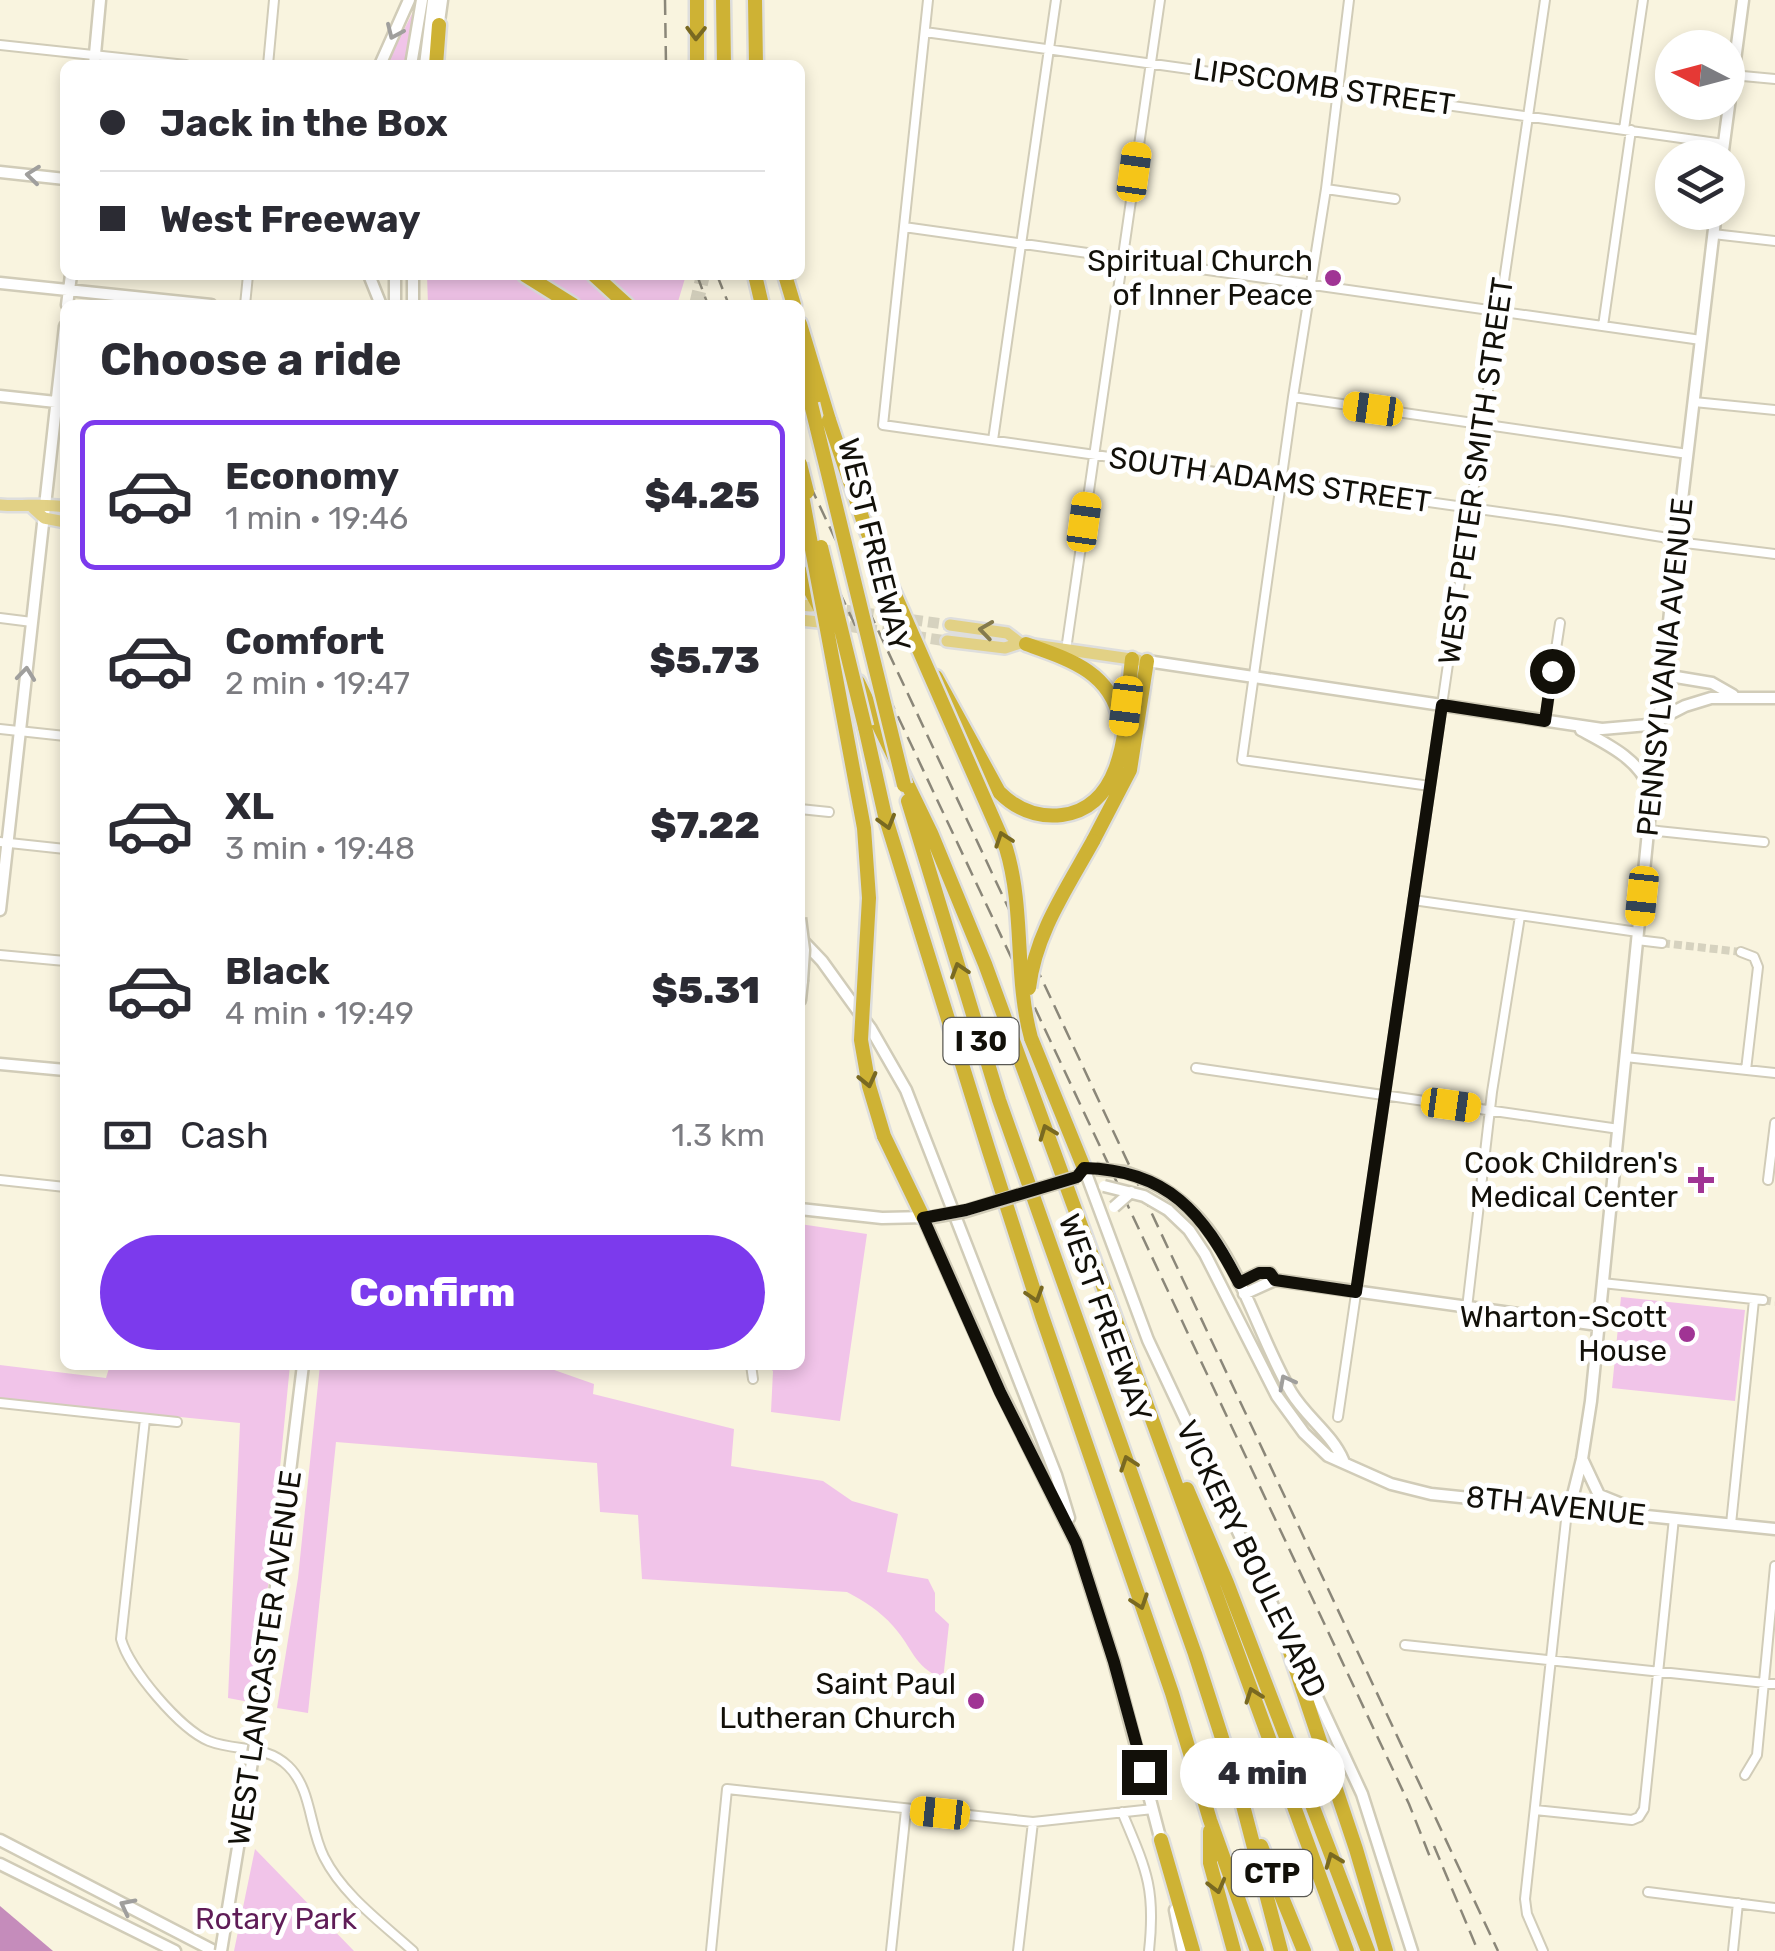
<!DOCTYPE html>
<html lang="en">
<head>
<meta charset="utf-8">
<style>
	:root { --surface:#fff; --page:#f7f7f7; --text:#2b2b33; --muted:#7c7c81; --line:#e1e1e2; --accent:#7c3aed }
	body { margin:0; font-family:Rubik,sans-serif; background:var(--page); color:var(--text); height:100vh; display:flex; flex-direction:column; font-size:38px; white-space:nowrap }
	* { box-sizing:border-box; margin:0 }
	p { font-size:32px; color:var(--muted) }
	.icon { flex:none; width:55px; height:55px; fill:none; stroke:currentColor; stroke-width:2; stroke-linecap:round; stroke-linejoin:round }
	.map { position:relative; flex:1; overflow:hidden }
	.side { position:absolute; left:60px; top:300px; width:745px; height:1070px; display:flex; flex-direction:column; background:var(--surface); border-radius:15px; box-shadow:0 5px 15px #0003 }
	.side>* { flex:none }
	.guide { position:absolute; left:60px; top:60px; width:745px; height:220px; border-radius:15px; box-shadow:0 5px 15px #0003; display:grid; align-content:center; height:220px; padding:0 40px; background:var(--surface) }
	.needle { width:65px; rotate:276deg }
	.tools { position:absolute; left:1655px; top:30px; display:grid; gap:20px }
	.tools a { display:grid; place-items:center; width:90px; height:90px; border-radius:50%; background:var(--surface); box-shadow:0 5px 15px #0003; font-size:50px }
	.end { position:absolute; width:45px; height:45px; margin:-22px; border:12px solid #121009; background:#fff; box-shadow:0 0 0 5px #fff }
	.from { border-radius:50% }
	.bubble { position:absolute; height:70px; border-radius:35px; background:var(--surface); box-shadow:0 5px 15px #0003; font-size:32px; font-weight:800; line-height:70px; text-align:center }
	.car { position:absolute; width:30px; height:60px; margin:-30px -15px; border-radius:12px; box-shadow:0 0 8px 2px #0007; background:linear-gradient(#f5c518 24%,#345 0 40%,#f5c518 0 76%,#345 0 86%,#f5c518 0) }
	.guide b { display:flex; align-items:center; gap:35px; height:95px; font-size:38px }
	.guide b+b { border-top:2px solid var(--line) }
	.guide i { width:25px; height:25px; background:var(--text) }
	ul { padding:0; list-style:none }
	li { display:flex; align-items:center; gap:30px; height:150px; margin:0 20px 15px; padding:0 20px; border:5px solid transparent; border-radius:15px }
	li div { flex:1 }
	li b { display:block; font-size:38px }
	li em { font-style:normal; font-weight:800 }
	li.selected { border-color:var(--accent) }
	li>.icon { width:90px; height:90px; stroke-width:1.5 }
	h2 { padding:0 40px; font-size:45px; line-height:120px }
	.pay { display:flex; align-items:center; gap:25px; height:110px; padding:0 40px; font-size:38px }
	.pay p { margin-inline-start:auto }
	.primary-button { display:flex; gap:20px; margin-top:auto; padding:20px 40px }
	.primary-button a { flex:1; height:115px; border-radius:60px; background:var(--accent); color:#fff; font-size:40px; font-weight:800; line-height:115px; text-align:center }
	.map>svg:first-child { display:block }
	.green { fill:#f1c4e9 }
	.water { fill:#c58cbb }
	.lines { fill:none; stroke-linecap:round; stroke-linejoin:round }
	.street-tunnel { stroke:#d6d2bf; stroke-width:8; stroke-dasharray:8 4; stroke-linecap:butt }
	.primary-tunnel { stroke:#d6d2bf; stroke-width:11; stroke-dasharray:11 5.5; stroke-linecap:butt }
	.highway-tunnel { stroke:#d6d2bf; stroke-width:14; stroke-dasharray:14 7; stroke-linecap:butt }
	.street-casing { stroke:#d1ccb8; stroke-width:12 }
	.secondary-casing { stroke:#d1ccb8; stroke-width:15 }
	.primary-casing { stroke:#dededd; stroke-width:16 }
	.highway-casing { stroke:#dededd; stroke-width:19 }
	.street { stroke:#fff; stroke-width:8 }
	.secondary { stroke:#fff; stroke-width:10 }
	.primary { stroke:#e2d185; stroke-width:11 }
	.highway { stroke:#ceb234; stroke-width:14 }
	.rail { stroke:#8b8779; stroke-width:2.5; stroke-dasharray:15 8; stroke-linecap:butt }
	.secondary-bridge-casing { stroke:#d1ccb8; stroke-width:15; stroke-linecap:butt }
	.highway-bridge-casing { stroke:#dededd; stroke-width:19; stroke-linecap:butt }
	.secondary-bridge { stroke:#fff; stroke-width:10 }
	.highway-bridge { stroke:#ceb234; stroke-width:14 }
	.oneway { stroke:#a09f9d }
	.oneway2 { stroke:#796921 }
	.oneway3 { stroke:#847a4d }
	.route { stroke:#121009; stroke-width:12 }
	.poi-dot { fill:#a03494; stroke:#fff; stroke-width:4 }
	.labels { text-anchor:middle; stroke-width:10; stroke-linejoin:round; paint-order:stroke }
	.shield { fill:#fff; stroke:#595853; stroke-width:2.5 }
	.shield-label { font-size:28px; font-weight:bold; fill:#121009 }
	.street-label { font-size:30px; fill:#121009; stroke:#fff }
	.poi-label { font-size:30px; fill:#121009; stroke:#fff; text-anchor:end }
	.park-label { font-size:30px; fill:#5f1c57; stroke:#fff }
</style>
</head>
<body>
<div class="map">
<svg width="1775" height="1951" viewBox="0 0 1775 1951">
	<rect width="100%" height="100%" fill="#f9f4df"/>
	<path class="green" d="M417,4L405,65H386Z
		M427,275H686L677,305H428Z
		M800,1224L867,1234L840,1421L771,1412L773,1371L767,1365H800Z
		M1621,1297L1745,1310L1735,1401L1612,1388Z
		M0,1365L106,1378L110,1365H290L269,1580L249,1702L228,1698L240,1423L0,1399Z
		M320,1365H540L594,1384L593,1394L734,1429L731,1466L823,1481L852,1501L898,1514L887,1572L928,1579L935,1593V1611L949,1624L943,1680C911,1663 915,1651 893,1626C880,1611 864,1601 847,1592L642,1579L638,1515L600,1512L597,1463L336,1442L308,1713L277,1708L298,1578Z
		M255,1849L354,1951H234Z"/>
	<path class="water" d="M0,1906L53,1951H0Z"/>
	<g class="lines">
		<path class="street-tunnel" d="M1662,943L1741,952
			M1763,1300L1775,1302"/>
		<path class="primary-tunnel" d="M830,608L950,625
			M833,624L947,641"/>
		<path class="highway-tunnel" d="M696,305L703,275"/>
		<g class="street-casing">
			<path id="street" d="M928,0L883,425L1563,521L1662,537L1677,542L1775,554
				M1349,0L1326,189L1293,397L1242,760L1430,786
				M925,32L1724,144
				M0,45L186,65
				M268,65L274,0
				M1732,75L1775,79
				M1624,129L1643,0
				M1326,189L1395,199
				M904,227L1701,340
				M1713,234L1775,241
				M245,305L248,275
				M1603,326L1631,130
				M1293,397L1688,454
				M1694,402L1775,410
				M993,440L1056,0
				M0,618L32,622
				M1066,650L1160,0
				M1545,721L1560,623
				M0,729L65,736
				M800,809L829,812
				M1648,830L1764,842
				M0,842L65,849
				M1413,900L1638,932
				M1637,940L1662,943
				M1741,952L1754,957L1758,967L1746,1070
				M0,955L65,961
				M1625,1057L1775,1073
				M1196,1068L1619,1129
				M0,1180L65,1187
				M1768,1180L1775,1123
				M1602,1283L1763,1300
				M1467,1308L1492,1092L1520,916
				M751,1365L753,1379
				M0,1403L177,1422
				M1338,1417L1545,0
				M145,1419L121,1639C129,1669 180,1729 209,1741C237,1752 265,1744 288,1766C312,1789 309,1828 324,1857C343,1895 382,1923 413,1951
				M1731,1524L1754,1300
				M1405,1645L1775,1684
				M1745,1775L1757,1755L1775,1566
				M1535,1810L1632,1820L1639,1817L1644,1809L1674,1518
				M1122,1812C1146,1869 1156,1888 1149,1951
				M1648,1892L1775,1908
				M711,1951L727,1789L1033,1822L1153,1809
				M891,1951L906,1810
				M1018,1951L1033,1822
				M1543,1951L1527,1914L1525,1899L1566,1520L1570,1507
				M1733,1951L1738,1903"/>
		</g>
		<g class="secondary-casing">
			<path id="secondary" d="M438,29L442,0
				M94,65L100,0
				M380,65L409,0
				M411,65L422,0
				M425,65L433,0
				M1722,158L1743,0
				M0,172L65,179
				M369,275L381,305
				M395,275V305
				M413,275V305
				M0,283L211,305
				M67,305L71,275
				M0,396L65,403
				M1147,661L1602,729L1648,725L1685,706L1711,698H1775
				M1664,675L1712,683L1733,695
				M1581,730C1607,744 1639,759 1650,789
				M0,910L65,326
				M801,939L822,961L871,1029L906,1090L1056,1475L1069,1518
				M800,1000L802,981
				M0,1064L65,1070
				M1084,1168L1148,1340L1280,1621
				M1144,1179C1231,1215 1248,1318 1291,1392C1306,1417 1332,1434 1343,1460
				M800,1209L882,1218L928,1217
				M1168,1210L1189,1230L1205,1254L1277,1396L1304,1433L1328,1456L1391,1484L1431,1494L1775,1529
				M923,1217L1001,1392L1076,1543L1114,1662L1162,1845
				M1239,1283L1259,1273H1270L1275,1280L1598,1325
				M1244,1294L1275,1280
				M1583,1461L1599,1495L1636,1510
				M1570,1507L1582,1459L1591,1401L1677,542L1716,212
				M1297,1654L1362,1794L1412,1951
				M262,1701L303,1365
				M0,1840L214,1951
				M0,1864L175,1951
				M1175,1910L1183,1951"/>
		</g>
		<g class="primary-casing">
			<path id="primary" d="M0,505C23,507 43,503 65,507
				M33,508L44,518L65,522
				M800,605L811,606
				M800,620L819,622
				M950,625L1007,633L1020,643
				M947,641L1005,648L1020,643L1138,660"/>
		</g>
		<g class="highway-casing">
			<path id="highway" d="M697,0V65
				M723,0L724,65
				M755,0L756,65
				M436,65L439,25
				M525,275L573,305
				M594,275L627,305
				M755,275L762,305
				M785,275L794,305
				M800,324L829,420
				M802,360L811,404
				M800,571L821,610
				M1026,644C1068,659 1110,671 1120,720
				M936,677L999,792C1017,810 1037,818 1062,815C1131,806 1125,711 1132,659
				M858,682L931,833L985,964L1347,1951
				M865,727L885,816L988,1148L1042,1316L1172,1693L1210,1820L1257,1951
				M908,801L999,1100L1195,1654L1240,1794L1281,1951
				M1093,841L1130,770L1147,661
				M1031,1038L1084,1168
				M884,1136L923,1217
				M1187,1489L1227,1583L1368,1951
				M1279,1619L1356,1849L1386,1951
				M1210,1831V1863L1234,1951
				M1161,1840L1193,1951
				M1261,1846L1304,1951"/>
		</g>
		<use href="#street" class="street"/>
		<use href="#secondary" class="secondary"/>
		<use href="#primary" class="primary"/>
		<use href="#highway" class="highway"/>
		<path class="rail" d="M665,0L666,65
			M697,275L708,305
			M717,275L729,305
			M800,464L1498,1951
			M800,508L1409,1804L1432,1862
			M1434,1846L1478,1951"/>
		<g class="secondary-bridge-casing">
			<path id="secondary-bridge" d="M800,918L804,950L802,981
				M1096,1169L1125,1172L1144,1179
				M1104,1186L1144,1196L1168,1210
				M1114,1207L1131,1192
				M933,1217L966,1211L1077,1177
				M221,1951L262,1701"/>
		</g>
		<g class="highway-bridge-casing">
			<path id="highway-bridge" d="M811,404L904,785
				M829,420L866,529L1006,848C1025,910 1014,976 1031,1038
				M800,464L807,492
				M800,485L864,828L869,898L861,1040L869,1086L884,1136
				M821,547L865,727
				M1029,988C1035,934 1067,888 1093,841"/>
		</g>
		<use href="#secondary-bridge" class="secondary-bridge"/>
		<use href="#highway-bridge" class="highway-bridge"/>
	</g>
	<defs><path id="oneway-chevron" d="M-2-3.5L2.5 0L-2 3.5" fill="none" stroke-width="1.6" stroke-linecap="round" stroke-linejoin="round" transform="scale(2.5)"/></defs>
	<g class="oneway">
		<use href="#oneway-chevron" transform="translate(394 32) rotate(114)"/>
		<use href="#oneway-chevron" transform="translate(33 175) rotate(-174)"/>
		<use href="#oneway-chevron" transform="translate(26 674) rotate(-84)"/>
		<use href="#oneway-chevron" transform="translate(1286 1382) rotate(-118)"/>
		<use href="#oneway-chevron" transform="translate(127 1906) rotate(-153)"/>
	</g>
	<g class="oneway2">
		<use href="#oneway-chevron" transform="translate(696 33) rotate(91)"/>
		<use href="#oneway-chevron" transform="translate(887 822) rotate(74)"/>
		<use href="#oneway-chevron" transform="translate(1003 839) rotate(-109)"/>
		<use href="#oneway-chevron" transform="translate(959 970) rotate(-107)"/>
		<use href="#oneway-chevron" transform="translate(868 1080) rotate(77)"/>
		<use href="#oneway-chevron" transform="translate(1047 1132) rotate(-111)"/>
		<use href="#oneway-chevron" transform="translate(1035 1295) rotate(72)"/>
		<use href="#oneway-chevron" transform="translate(1128 1463) rotate(-109)"/>
		<use href="#oneway-chevron" transform="translate(1140 1602) rotate(71)"/>
		<use href="#oneway-chevron" transform="translate(1253 1695) rotate(-110)"/>
		<use href="#oneway-chevron" transform="translate(1333 1860) rotate(-111)"/>
		<use href="#oneway-chevron" transform="translate(1217 1886) rotate(75)"/>
	</g>
	<use class="oneway3" href="#oneway-chevron" transform="translate(986 630) rotate(-172)"/>
	<g class="lines">
		<path class="route" d="M1144,1772L1114,1662L1076,1543L1000,1392L923,1218L966,1210L1077,1177L1084,1168C1168,1170 1203,1213 1239,1283L1259,1273H1270L1275,1280L1356,1292L1442,705L1545,721L1552,671"/>
	</g>
	<g class="poi-dot">
		<circle cx="1333" cy="278" r="10"/>
		<path d="M1696 1165h10v10h10v10h-10v10h-10v-10h-10v-10h10z"/>
		<circle cx="1687" cy="1334" r="10"/>
		<circle cx="976" cy="1701" r="10"/>
	</g>
	<g class="labels">
		<g class="shield">
			<rect x="943.5" y="1018" width="75" height="46" rx="8"/>
			<rect x="1232" y="1850" width="80" height="46" rx="8"/>
		</g>
		<g class="shield-label">
			<text x="981" y="1051">I 30</text>
			<text x="1272" y="1883">CTP</text>
		</g>
		<g class="street-label">
			<text transform="translate(1324 87) rotate(8)" y="10">LIPSCOMB STREET</text>
			<text transform="translate(1476 471) rotate(-82)" y="10">WEST PETER SMITH STREET</text>
			<text transform="translate(1270 480) rotate(8)" y="10">SOUTH ADAMS STREET</text>
			<text transform="translate(874 545) rotate(76)" y="10">WEST FREEWAY</text>
			<text transform="translate(1665 667) rotate(-84)" y="10">PENNSYLVANIA AVENUE</text>
			<text transform="translate(1105 1318) rotate(70)" y="10">WEST FREEWAY</text>
			<text transform="translate(1556 1506) rotate(6)" y="10">8TH AVENUE</text>
			<text transform="translate(1251 1559) rotate(64)" y="10">VICKERY BOULEVARD</text>
			<text transform="translate(265 1658) rotate(-82)" y="10">WEST LANCASTER AVENUE</text>
		</g>
		<g class="poi-label">
			<text x="1313" y="271">Spiritual Church<tspan x="1313" dy="34">of Inner Peace</tspan></text>
			<text x="1678" y="1173">Cook Children's<tspan x="1678" dy="34">Medical Center</tspan></text>
			<text x="1667" y="1327">Wharton-Scott<tspan x="1667" dy="34">House</tspan></text>
			<text x="956" y="1694">Saint Paul<tspan x="956" dy="34">Lutheran Church</tspan></text>
		</g>
		<g class="park-label">
			<text x="276" y="1929">Rotary Park</text>
		</g>
	</g>
</svg>
<div class="tools">
<a><svg class="needle" viewBox="-14 -14 28 28"><path d="M0-13l5 13h-10z" fill="#e53935"/><path d="M0 13l5-13h-10z" fill="#7c7c81"/></svg></a>
<a><svg class="icon" aria-label="layers" viewBox="0 0 24 24"><path d="M12 4l9 5-9 5-9-5zM3 14l9 5 9-5"/></svg></a>
</div>
<i class="end from" style="left:1552px;top:671px"></i>
<i class="end" style="left:1144px;top:1772px"></i>
<div class="bubble" style="left:1180px;top:1738px;width:165px">4 min</div>
<i class="car" style="left:1134px;top:172px;rotate:8deg"></i>
<i class="car" style="left:1373px;top:409px;rotate:278deg"></i>
<i class="car" style="left:1084px;top:522px;rotate:8deg"></i>
<i class="car" style="left:1126px;top:706px;rotate:187deg"></i>
<i class="car" style="left:1642px;top:896px;rotate:186deg"></i>
<i class="car" style="left:1451px;top:1105px;rotate:98deg"></i>
<i class="car" style="left:940px;top:1813px;rotate:276deg"></i>
<div class="guide">
<b><i class="from"></i>Jack in the Box</b>
<b><i></i>West Freeway</b>
</div>
<section class="side">
<h2>Choose a ride</h2>
<ul>
<li class="selected"><svg class="icon" aria-label="car" viewBox="0 0 24 24"><path d="M5 17H2v-5l4-1 3-4h7l3 4 3 1v5h-3M9 17h6M6 11h13"/><circle cx="7" cy="17" r="2"/><circle cx="17" cy="17" r="2"/></svg><div><b>Economy</b><p>1 min · 19:46</p></div><em>$4.25</em></li>
<li><svg class="icon" aria-label="car" viewBox="0 0 24 24"><path d="M5 17H2v-5l4-1 3-4h7l3 4 3 1v5h-3M9 17h6M6 11h13"/><circle cx="7" cy="17" r="2"/><circle cx="17" cy="17" r="2"/></svg><div><b>Comfort</b><p>2 min · 19:47</p></div><em>$5.73</em></li>
<li><svg class="icon" aria-label="car" viewBox="0 0 24 24"><path d="M5 17H2v-5l4-1 3-4h7l3 4 3 1v5h-3M9 17h6M6 11h13"/><circle cx="7" cy="17" r="2"/><circle cx="17" cy="17" r="2"/></svg><div><b>XL</b><p>3 min · 19:48</p></div><em>$7.22</em></li>
<li><svg class="icon" aria-label="car" viewBox="0 0 24 24"><path d="M5 17H2v-5l4-1 3-4h7l3 4 3 1v5h-3M9 17h6M6 11h13"/><circle cx="7" cy="17" r="2"/><circle cx="17" cy="17" r="2"/></svg><div><b>Black</b><p>4 min · 19:49</p></div><em>$5.31</em></li>
</ul>
<div class="pay"><svg class="icon" aria-label="cash" viewBox="0 0 24 24"><path d="M3 7h18v10H3z"/><circle cx="12" cy="12" r="2"/></svg>Cash<p>1.3 km</p></div>
<div class="primary-button"><a>Confirm</a></div>
</section>
</div>
</body>
</html>
